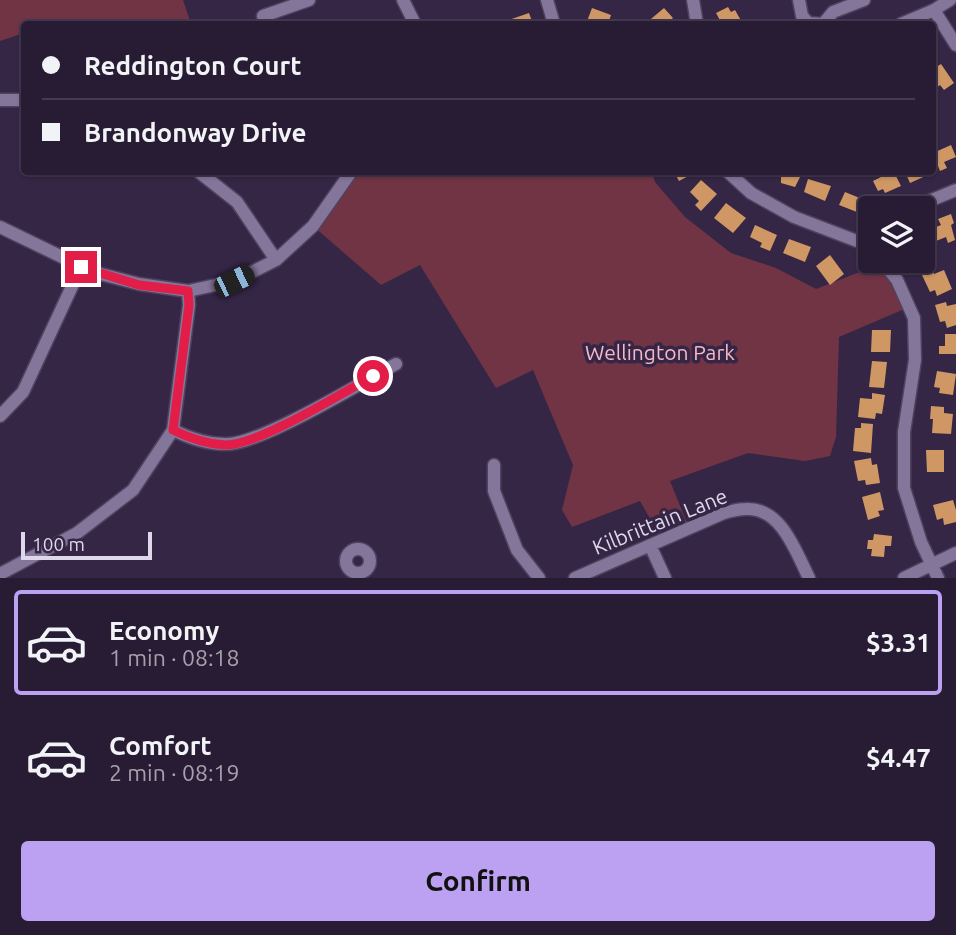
<!DOCTYPE html>
<html lang="en">
<head>
<meta charset="utf-8">
<style>
	:root { --surface:#281c34; --page:#342940; --text:#f1f3f6; --muted:#a5a1ac; --line:#443a4f; --accent:#bca0f2 }
	body { margin:0; font-family:Ubuntu,sans-serif; background:var(--page); color:var(--text); height:100vh; display:flex; flex-direction:column; font-size:26px; white-space:nowrap }
	* { box-sizing:border-box; margin:0 }
	p { font-size:23px; color:var(--muted) }
	.icon { flex:none; width:38px; height:38px; fill:none; stroke:currentColor; stroke-width:2; stroke-linecap:round; stroke-linejoin:round }
	.map { position:relative; height:578px; overflow:hidden }
	.drawer { display:flex; flex-direction:column; background:var(--surface); flex:1 }
	.drawer>* { flex:none }
	.banner { position:absolute; left:21px; top:21px; width:915px; height:154px; border-radius:7px; box-shadow:0 2px 5px #0004,0 0 0 2px var(--line); display:grid; align-content:center; height:154px; padding:0 21px; background:var(--surface) }
	.controls { position:absolute; left:858px; top:196px; display:grid; gap:14px }
	.controls a { display:grid; place-items:center; width:77px; height:77px; border-radius:7px; background:var(--surface); box-shadow:0 2px 5px #0004,0 0 0 2px var(--line); font-size:35px }
	.scale { position:absolute; left:21px; bottom:18px; width:131px; box-sizing:border-box; padding-left:7px; border:4px solid #dfd7ec; border-top:0; font-size:19px; line-height:24px; white-space:nowrap; color:#dfd7ec; -webkit-text-stroke:5px #352646; paint-order:stroke }
	.end { position:absolute; width:32px; height:32px; margin:-16px; border:9px solid #e11d48; background:#fff; box-shadow:0 0 0 4px #fff }
	.from { border-radius:50% }
	.car { position:absolute; width:21px; height:42px; margin:-21px -10px; border-radius:9px; box-shadow:0 0 5px 2px #0007; background:linear-gradient(#222 24%,#8ab4d8 0 40%,#222 0 76%,#8ab4d8 0 86%,#222 0) }
	.banner b { display:flex; align-items:center; gap:24px; height:66px; font-size:26px }
	.banner b+b { border-top:2px solid var(--line) }
	.banner i { width:18px; height:18px; background:var(--text) }
	ul { padding:12px 0 0; list-style:none }
	li { display:flex; align-items:center; gap:21px; height:105px; margin:0 14px 10px; padding:0 7px; border:4px solid transparent; border-radius:7px }
	li div { flex:1 }
	li b { display:block; font-size:26px }
	li em { font-style:normal; font-weight:600 }
	li.current { border-color:var(--accent) }
	li>.icon { width:63px; height:63px; stroke-width:1.5 }
	.button { display:flex; gap:14px; margin-top:auto; padding:14px 21px }
	.button a { flex:1; height:80px; border-radius:7px; background:var(--accent); color:#111; font-size:28px; font-weight:600; line-height:80px; text-align:center }
	.map>svg:first-child { display:block }
	.green { fill:#713445 }
	.building { fill:#ce9764 }
	.lines { fill:none; stroke-linecap:round; stroke-linejoin:round }
	.minor-casing { stroke:#4f425e; stroke-width:15 }
	.minor { stroke:#84759a; stroke-width:12 }
	.route { stroke:#e11d48; stroke-width:9 }
	.labels { text-anchor:middle; stroke-width:7; stroke-linejoin:round; paint-order:stroke }
	.park-label { font-size:21px; fill:#f6b8c6; stroke:#352646 }
	.street-label { font-size:21px; fill:#dfd7ec; stroke:#352646 }
</style>
</head>
<body>
<div class="map">
<svg width="956" height="578" viewBox="0 0 956 578">
	<rect width="100%" height="100%" fill="#352646"/>
	<path class="green" d="M0,0H183L191,24H24V33L0,41Z
		M350,172H652L655,182L685,217L731,253L776,268L816,289L883,263L909,307L839,337L836,437L830,456L805,461L748,453L670,481L689,528L662,540L640,501L572,527L562,510L573,465L533,370L496,388L420,265L381,285L313,226Z"/>
	<path class="building" d="M728,7L731,12L735,10L743,24H722L716,13Z
		M592,8L611,15L608,24H586Z
		M664,8L673,18L666,24H645Z
		M529,13L533,24H507L506,21Z
		M941,64L954,83L944,90L940,85L936,88L933,84V69Z
		M951,145L956,157L944,162L947,168L940,171L933,153Z
		M674,172H696L679,181Z
		M777,172H799L802,173L795,187L781,183V177L776,175Z
		M883,172H894L901,186L885,193L883,189L878,191L873,181L885,175Z
		M911,172H928L930,174L910,183L906,174Z
		M808,179L831,186L825,201L804,192Z
		M701,180L717,194L701,211L695,205L699,201L690,192Z
		M845,192L867,201L862,214L839,205Z
		M726,203L746,218L733,233L714,218Z
		M951,214L954,223L951,225L955,240L948,243L946,237L936,241L931,229L941,225L938,219Z
		M755,225L777,235L770,251L760,247L762,243L750,237Z
		M789,239L811,247L805,262L783,253Z
		M830,255L844,274L830,285L816,266Z
		M933,270L934,274L944,270L952,289L937,296L935,290L930,292L922,275Z
		M946,302L947,306L956,304V325L947,328L945,321L940,322L935,305Z
		M872,330H891L890,352H871Z
		M945,334H956V354H939V346H945Z
		M872,361L887,362L884,388L869,387Z
		M937,371L956,374L953,395L939,393L940,388L934,387Z
		M872,393L885,395L882,414L876,413L875,419L858,417L860,398L872,399Z
		M931,406L944,407V413L953,414L951,434L932,433L933,419H930Z
		M861,423L873,424L871,453L853,451L855,428H861Z
		M926,450H944V472H927Z
		M871,458L872,465L877,464L880,483L866,485L865,480L858,481L854,461Z
		M880,492L884,510L878,511L880,516L868,520L862,497Z
		M953,500L956,510V522L944,525L943,518L937,520L933,505Z
		M874,534L892,536L891,546H885L884,557L871,556L872,549H867L868,540H873Z"/>
	<g class="lines">
		<g class="minor-casing">
			<path id="minor" d="M403,0L415,24
				M547,0L554,24
				M693,0L697,24
				M799,0L802,16L808,23L822,24
				M934,10L956,45
				M263,16L309,0
				M823,24L833,12L864,0
				M901,24L934,10L950,0
				M0,100H24
				M199,172L237,202L276,260
				M728,172L751,193L794,217L870,246
				M912,208L956,190
				M0,227L93,272L139,284L188,291L234,281L276,260L313,226L351,172
				M882,261L897,280L914,318L915,360L904,432V488L921,542L938,578
				M0,416L23,392L81,267
				M173,430C189,438 206,444 225,444C258,446 362,382 396,364
				M494,465V491L517,550L539,578
				M650,545L665,578
				M346 561a12 12 0 1 1 24 0a12 12 0 1 1-24 0Z
				M0,574L77,533L133,490L173,430L189,305L188,291
				M575,578L724,513C731,511 738,509 746,509C781,507 796,552 809,578
				M904,578L956,553"/>
		</g>
		<use href="#minor" class="minor"/>
	</g>
	<g class="lines">
		<path class="route" d="M81,267L139,285L188,291L189,305L173,430C189,438 207,444 225,445C257,446 342,393 373,376"/>
	</g>
	<g class="labels">
		<g class="park-label">
			<text x="660" y="360">Wellington Park</text>
		</g>
		<g class="street-label">
			<text transform="translate(660 522) rotate(-22)" y="7">Kilbrittain Lane</text>
		</g>
	</g>
</svg>
<div class="controls">
<a><svg class="icon" aria-label="layers" viewBox="0 0 24 24"><path d="M12 4l9 5-9 5-9-5zM3 14l9 5 9-5"/></svg></a>
</div>
<div class="scale">100 m</div>
<i class="end from" style="left:373px;top:376px"></i>
<i class="end" style="left:81px;top:267px"></i>
<i class="car" style="left:234px;top:281px;rotate:64deg"></i>
<div class="banner">
<b><i class="from"></i>Reddington Court</b>
<b><i></i>Brandonway Drive</b>
</div>
</div>
<section class="drawer">
<ul>
<li class="current"><svg class="icon" aria-label="car" viewBox="0 0 24 24"><path d="M5 17H2v-5l4-1 3-4h7l3 4 3 1v5h-3M9 17h6M6 11h13"/><circle cx="7" cy="17" r="2"/><circle cx="17" cy="17" r="2"/></svg><div><b>Economy</b><p>1 min · 08:18</p></div><em>$3.31</em></li>
<li><svg class="icon" aria-label="car" viewBox="0 0 24 24"><path d="M5 17H2v-5l4-1 3-4h7l3 4 3 1v5h-3M9 17h6M6 11h13"/><circle cx="7" cy="17" r="2"/><circle cx="17" cy="17" r="2"/></svg><div><b>Comfort</b><p>2 min · 08:19</p></div><em>$4.47</em></li>
</ul>
<div class="button"><a>Confirm</a></div>
</section>
</body>
</html>
